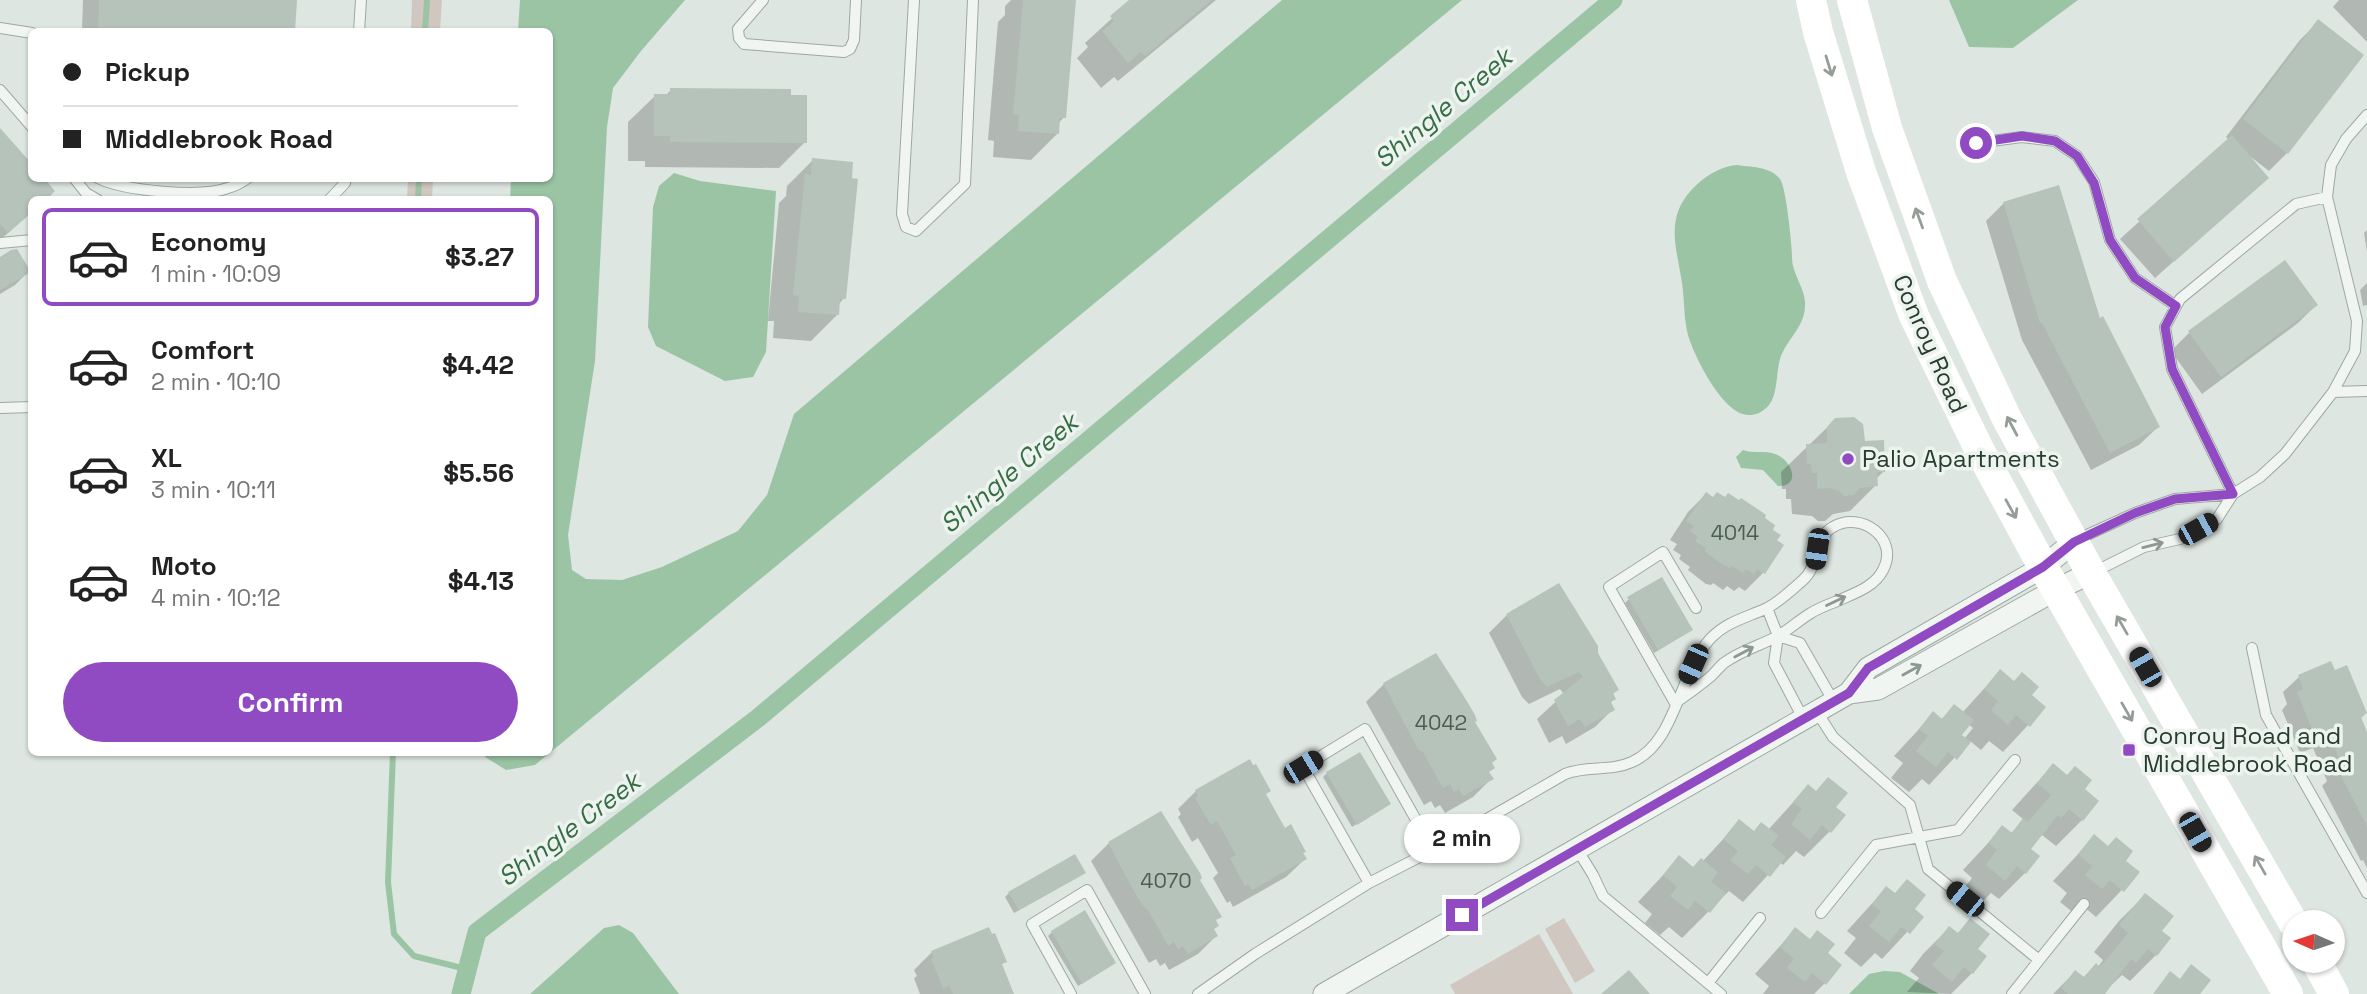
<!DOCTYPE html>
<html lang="en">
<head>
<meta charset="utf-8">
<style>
	:root { --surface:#fff; --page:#f2f2f2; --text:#222; --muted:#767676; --line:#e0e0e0; --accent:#904bc3 }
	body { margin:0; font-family:"Space Grotesk",sans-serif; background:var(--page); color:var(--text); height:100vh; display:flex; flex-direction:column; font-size:26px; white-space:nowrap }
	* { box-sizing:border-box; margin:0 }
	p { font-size:23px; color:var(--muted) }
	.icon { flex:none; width:38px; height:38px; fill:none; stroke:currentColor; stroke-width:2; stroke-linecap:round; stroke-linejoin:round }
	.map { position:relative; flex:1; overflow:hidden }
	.details { position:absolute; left:28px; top:196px; width:525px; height:560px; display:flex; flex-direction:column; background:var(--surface); border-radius:10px; box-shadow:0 2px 5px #0004 }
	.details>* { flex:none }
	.banner { position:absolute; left:28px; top:28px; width:525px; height:154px; border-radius:10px; box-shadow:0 2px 5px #0004; display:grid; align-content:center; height:154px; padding:0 35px; background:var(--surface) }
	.needle { width:46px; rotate:273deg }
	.buttons { position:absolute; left:2282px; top:910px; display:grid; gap:14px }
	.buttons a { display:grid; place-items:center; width:63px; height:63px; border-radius:50%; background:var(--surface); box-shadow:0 2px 5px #0004; font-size:35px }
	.end { position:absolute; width:32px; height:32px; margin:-16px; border:9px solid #904bc3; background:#fff; box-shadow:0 0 0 4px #fff }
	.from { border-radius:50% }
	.bubble { position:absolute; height:49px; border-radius:24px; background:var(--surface); box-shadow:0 2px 5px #0004; font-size:23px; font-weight:600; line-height:49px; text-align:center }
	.car { position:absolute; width:21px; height:42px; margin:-21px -10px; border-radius:9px; box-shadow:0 0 5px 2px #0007; background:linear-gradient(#222 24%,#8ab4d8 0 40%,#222 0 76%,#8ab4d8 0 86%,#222 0) }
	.banner b { display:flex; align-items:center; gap:24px; height:66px; font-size:26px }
	.banner b+b { border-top:2px solid var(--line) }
	.banner i { width:18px; height:18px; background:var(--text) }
	ul { padding:12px 0 0; list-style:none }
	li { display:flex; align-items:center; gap:21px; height:98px; margin:0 14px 10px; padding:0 21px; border:4px solid transparent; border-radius:10px }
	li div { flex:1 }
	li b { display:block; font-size:26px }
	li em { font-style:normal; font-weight:600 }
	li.active { border-color:var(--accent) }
	li>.icon { width:63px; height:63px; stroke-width:1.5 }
	.action { display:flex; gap:14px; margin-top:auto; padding:14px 35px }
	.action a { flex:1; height:80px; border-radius:42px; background:var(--accent); color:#fff; font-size:28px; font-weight:600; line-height:80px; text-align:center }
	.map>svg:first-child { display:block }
	.green { fill:#d0c7c0 }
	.water { fill:#9bc4a5 }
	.shadow { fill:#0003; fill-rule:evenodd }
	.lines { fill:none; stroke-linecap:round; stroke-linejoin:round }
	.stream { stroke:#9bc4a5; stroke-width:6 }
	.canal { stroke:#9bc4a5; stroke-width:19 }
	.building { fill:#b6c3ba }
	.lane-casing { stroke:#9ca9a1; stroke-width:12 }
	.street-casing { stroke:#9ca9a1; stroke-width:23 }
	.lane { stroke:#f0f5f2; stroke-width:10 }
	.street { stroke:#f0f5f2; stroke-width:21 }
	.secondary { stroke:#fff; stroke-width:30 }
	.oneway { stroke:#949e97 }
	.oneway2 { stroke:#8c9890 }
	.route { stroke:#904bc3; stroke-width:9 }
	.poi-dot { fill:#904bc3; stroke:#edf4ef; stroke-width:2.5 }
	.labels { text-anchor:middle; stroke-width:7; stroke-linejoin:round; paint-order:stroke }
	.number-label { font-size:21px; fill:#4c5e52 }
	.street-label { font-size:24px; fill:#283c2f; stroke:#edf4ef }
	.poi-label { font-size:24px; fill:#283c2f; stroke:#edf4ef; text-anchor:start }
	.water-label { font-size:26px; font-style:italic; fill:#366d45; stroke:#edf4ef }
</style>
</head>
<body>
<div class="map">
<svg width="2367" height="994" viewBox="0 0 2367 994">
	<rect width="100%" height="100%" fill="#dee6e1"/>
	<path class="green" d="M412,0H442L440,31H411Z
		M408,179H433L432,199H407Z
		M1564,918L1595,971L1575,983L1545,929Z
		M1539,934L1573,994H1455L1450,985Z"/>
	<path class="water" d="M520,0H685L641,51L613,88L607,127L595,361L568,535L572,570L586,579L622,580L662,567L738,531L767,495L794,414L1282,0H1462L535,765L506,770L485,757V753L550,752V200L510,199L511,179L550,178V32L518,31Z
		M1949,0H2078L2013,48L1969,47Z
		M1736,165C1750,167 1770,166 1780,179C1786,186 1792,246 1792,256C1791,274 1807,289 1805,307C1804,328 1786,340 1780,359C1776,373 1778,394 1769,405C1764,411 1757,415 1750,415C1724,417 1694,356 1688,335C1683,316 1685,296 1681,277C1678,258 1672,238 1676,219C1681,193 1710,168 1736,165Z
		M674,173L700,181L776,191L766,352L753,377L725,381L656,346L648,327L653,207L659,186Z
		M1743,450C1754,454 1765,450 1775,454C1792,459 1802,487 1778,486L1763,470L1741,468L1736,457Z
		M619,925L633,933L679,994H530L604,928Z
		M1884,971L1900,972L1939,994H1849L1869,974Z"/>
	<path class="shadow" d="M83,0H295L293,32H82Z
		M1011,0H1075L1064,117L1058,124L1057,134L1031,160L993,157L994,141L988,140L998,22L1005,15V6Z
		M1132,0H1216L1118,81L1114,77L1101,88L1077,58L1088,47L1085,43Z
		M2339,0H2367V42L2333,7Z
		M2318,22L2287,153L2269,171L2251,157L2248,195L2155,278L2120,239L2229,140L2226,137L2300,40Z
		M671,90L805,142L779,168L645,167V161H628V122L655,96H665Z
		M0,131L32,200V212L0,240Z
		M813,160L844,298L838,305L837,315L811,341L773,338L774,321H768L779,203L786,196L787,186Z
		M2004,203L2099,320L2158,427L2139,445L2091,470L2022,340L1986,221Z
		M2367,230V252L2364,233Z
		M0,259L28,272L15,285L0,294Z
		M2285,262L2316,305L2298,323L2202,394L2171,351L2189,333Z
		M2367,283V305L2363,306L2360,290Z
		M1836,419L1863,443L1884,471L1876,479V485L1850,511L1833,514L1825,521H1818L1812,516L1792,514L1791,499H1786V489H1782L1781,472Z
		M1706,494L1763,573L1745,591L1739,587L1734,591L1727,586L1723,590L1713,583L1711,585L1706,584L1688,570L1690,567L1679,559L1681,555L1673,550L1677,544L1670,540L1688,512Z
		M1629,599L1687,633L1654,653L1625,603Z
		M1507,615L1596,653L1617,690L1612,695L1614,699L1610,703L1613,709L1595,727L1566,744L1562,736L1549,743L1537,719L1564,694L1560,689L1529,704L1522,697L1489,633Z
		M2330,663L2365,714L2360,719L2367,736V868L2363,860L2361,861L2322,786L2327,781L2313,748L2300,753L2282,710L2287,704L2283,692L2299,677Z
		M2000,671L2044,708L2003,752L1989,741L1981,750L1970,741L1929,785L1922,779L1909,792L1891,778L1903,763L1894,756L1933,714L1941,720L1954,706L1962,713ZM1968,724L1973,728L1964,739L1959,735Z
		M1384,684L1474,722L1490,764L1488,773L1491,779L1473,797L1445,813L1440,805L1435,808L1431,801L1424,805L1366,702Z
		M2053,765L2082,789V820L2056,846L2042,835L2029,849L2025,873L1999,899L1991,893L1978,906L1961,892L1972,878L1963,870L2002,828L2010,834L2024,820L2012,810Z
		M1327,773L1389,804L1352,827L1323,777Z
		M1808,786L1830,831L1804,857L1796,851L1783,865L1780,862L1743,902L1729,891L1682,938L1669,927L1660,935L1645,923L1652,914L1638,902L1679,858L1692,869L1702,862L1739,822L1753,833L1768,830Z
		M1196,791L1265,795L1284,830L1305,859L1286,877L1233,907L1230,901L1227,903L1213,878L1218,873L1198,838L1192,842L1178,817L1181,814L1178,809Z
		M2094,837L2138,873L2096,917L2083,906L2075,914L2060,902L2067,893L2053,881Z
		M1109,843L1198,880L1215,921L1213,930L1216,936L1198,954L1169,970L1165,963L1160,966L1156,959L1149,963L1091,861Z
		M1080,876L1014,913L1005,897L1009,893Z
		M1886,888L1921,917L1882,959L1875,953L1861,967L1844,953L1856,938L1847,931Z
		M2145,895L2156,955L2130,981L2122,975L2102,994H2053L2075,972L2083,978L2096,965L2098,967L2103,960L2094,952L2119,921Z
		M1970,921L1976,949L1985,957L1972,973L1951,994L1907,992L1919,978L1910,971L1923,954L1949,928L1957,934Z
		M1795,929L1825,953V983L1814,994H1763L1769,986L1755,974Z
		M1052,932L1114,963L1078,986L1048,936Z
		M932,952L1005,961L1000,966L1012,994H920L914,978L917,976L914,970Z"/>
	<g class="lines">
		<path class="stream" d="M425,32L427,0
			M418,200L419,178
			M393,752L388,882L394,934L414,956L466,969"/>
		<path class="canal" d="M461,994L477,932L758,718L1613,0"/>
	</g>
	<path class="building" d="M99,0H297L295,32H98Z
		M1023,0H1076L1066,118H1060L1059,134L1018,131L1019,115H1013Z
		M1129,0H1212L1145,56L1141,52L1128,63L1102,31L1114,21L1110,16Z
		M2318,19L2364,55L2288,154L2243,119Z
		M670,88L791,89V95H807V143L670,142V136H654V94H670Z
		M0,128L32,164V178H44L55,191L46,200H32V212L8,233L0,224Z
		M2232,135L2269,178L2174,262L2137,219Z
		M812,158L853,162L852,178L858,179L846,299H840L839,315L798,312L799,296L793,295L805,174L811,175Z
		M2059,185L2100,318L2103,316L2160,427L2110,453L2042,323H2040L2003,202Z
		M17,249L31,272L0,290V257L11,250Z
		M2285,260L2318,305L2221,377L2188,331Z
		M1854,417L1863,424L1865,441L1884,440L1885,472H1877L1878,486L1859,488L1854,495L1844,496L1838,490L1830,488L1817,489V473H1812L1811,464H1807L1806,444L1827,443V427L1835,418Z
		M1706,492L1713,497L1717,492L1725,497L1728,493L1739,500L1741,498L1762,512L1766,515L1765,518L1775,525L1773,530L1781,535L1777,540L1784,545L1765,574L1757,569L1754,574L1746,569L1743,573L1732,566L1730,568L1725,566L1709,555L1705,551L1706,548L1695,541L1698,537L1690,531L1694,526L1686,521Z
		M1662,577L1693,630L1658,650L1627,597Z
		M1559,583L1598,646V653L1619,690L1613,693L1616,699L1611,702L1615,710L1585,727L1580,719L1568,726L1554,700L1583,677L1579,672L1547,687L1540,679L1506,614Z
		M1436,653L1465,698L1475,715L1477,721L1475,722L1497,759L1492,763L1495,768L1489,772L1494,779L1463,796L1459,789L1454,792L1450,784L1443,788L1423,752L1418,749L1383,683Z
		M2331,661L2335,670L2347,665L2367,713L2361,717L2367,732V826L2337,768L2342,766L2329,734L2316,739L2297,692L2303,689L2298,675Z
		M2000,669L2014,681L2022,672L2039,687L2032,695L2046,707L2030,727L2016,715L2008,725L1991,710L1998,701L1984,689Z
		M1954,704L1974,720L1962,735L1971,742L1957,760L1948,752L1936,767L1916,751L1928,736L1919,729L1933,711L1942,719Z
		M1360,752L1391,804L1357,825L1326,772Z
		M1250,759L1253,765L1256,764L1271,791L1266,794L1285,828L1291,824L1306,852L1303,853L1307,859L1252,890L1249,884L1245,886L1230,858L1236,855L1217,821L1211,825L1195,798L1198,796L1195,790Z
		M2053,763L2067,775L2075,766L2092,780L2085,789L2099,801L2083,821L2069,809L2061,818L2058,815L2031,849L2040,856L2026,874L2017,866L2005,881L1986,865L1997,850L1988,843L2002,825L2012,833L2023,818L2028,822L2051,795L2037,783Z
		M1828,777L1848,793L1836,807L1846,815L1831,833L1822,825L1810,840L1791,824L1802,809L1793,802L1808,784L1816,791Z
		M1161,811L1200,873L1202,878L1200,880L1222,917L1216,920L1219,926L1214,929L1218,936L1188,954L1183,946L1178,949L1174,942L1168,946L1148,910L1143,906L1132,888L1108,842Z
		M1739,819L1754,831L1761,822L1779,836L1771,845L1786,857L1770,877L1756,865L1748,874L1730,860L1738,851L1723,839Z
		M2094,834L2108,846L2116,837L2133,851L2126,861L2140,872L2124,892L2110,880L2102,889L2085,875L2092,866L2078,854Z
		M1075,854L1086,873L1019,910L1008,892Z
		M1679,855L1693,867L1701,858L1718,872L1711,882L1726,893L1710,913L1695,901L1688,910L1670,896L1677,887L1663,875Z
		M1907,879L1926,895L1915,909L1924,917L1910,934L1901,927L1889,942L1869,926L1881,911L1872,904L1886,886L1895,893Z
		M2145,893L2174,916L2162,931L2171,938L2157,956L2148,949L2136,963L2131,959L2105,994H2068L2061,988L2075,970L2084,977L2096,963L2100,967L2128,933L2119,925Z
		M1085,910L1116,963L1082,984L1051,931Z
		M1970,918L1990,934L1978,949L1987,956L1973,974L1964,967L1952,982L1932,965L1944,951L1935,944L1949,926L1958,933Z
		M989,927L992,934L995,933L1007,962L1002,964L1014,994H953L949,985L943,988L931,959L934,957L931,951Z
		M1795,927L1810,939L1817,930L1835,944L1828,953L1842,965L1826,985L1812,973L1805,982L1787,968L1794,959L1780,947Z
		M2191,964L2211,980L2200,994H2153L2170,971L2180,979Z
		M1629,970L1650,994H1601Z"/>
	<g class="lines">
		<g class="lane-casing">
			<path id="lane" d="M763,0L738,29L739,38L744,44L844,52L850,49L854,40L856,0
				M914,0L902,214L906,227L916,231L965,184L973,0
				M0,28L32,33
				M359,32L361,0
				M0,90L32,127
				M1976,143L2022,137L2055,141L2077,156L2094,182L2110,240L2135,278L2176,306
				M74,178L86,193L98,200
				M98,178C124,191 201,198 228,188C235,186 242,182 248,178
				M329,200L345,183L346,178
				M0,243L32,240
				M2333,392L2367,391
				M0,408L32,407
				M2233,494L2172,369L2165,327L2180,299L2296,204L2327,197
				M2076,540L2135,513L2175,499L2233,494
				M2092,573L2144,547L2180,539L2217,519L2233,494L2260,477L2285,454L2333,392L2355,351L2357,321L2327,197L2331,165L2346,139L2367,115
				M1767,608L1778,636L1774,663L1804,720
				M1778,636L1800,643L1834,702
				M2252,648L2266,715L2367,893
				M1675,703L1609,587L1663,552L1696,608
				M1817,712L1833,737L1910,805L1928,869L2039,960
				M1577,849L1593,875L1603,896L1721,994
				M1369,883L1303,767L1365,729L1433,850
				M1821,913L1876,845L1958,830L2015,760
				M1708,983L1760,918
				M1071,994L1032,924L1087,890L1145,994
				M1198,994L1255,954L1369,883L1433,850L1565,774C1587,765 1610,772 1632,762C1676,743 1679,673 1710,639C1726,622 1745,618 1765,609C1778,603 1792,590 1803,580C1820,565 1813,538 1833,527C1861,510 1900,539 1883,570C1874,588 1852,594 1835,602C1827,605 1819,608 1811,613C1799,620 1789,630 1776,637C1759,646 1740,651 1724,663C1719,667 1715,673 1709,678C1698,687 1687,695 1675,703
				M2012,994L2084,904"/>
		</g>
		<g class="street-casing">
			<path id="street" d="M1849,693L1868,668L2043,567L2074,542
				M1324,994L1849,693L1878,689L2057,589L2091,573"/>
		</g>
		<use href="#lane" class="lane"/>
		<use href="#street" class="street"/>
		<path class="secondary" d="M1811,0L1818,32L1861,172L1914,316L1980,451L2043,567L2288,994
			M1852,0L1887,128L1942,281L2007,419L2091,573L2294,924
			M2316,961L2334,994"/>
	</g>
	<defs><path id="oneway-shaft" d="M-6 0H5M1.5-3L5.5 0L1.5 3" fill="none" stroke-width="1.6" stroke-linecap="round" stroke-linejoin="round" transform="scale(1.75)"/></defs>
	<g class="oneway">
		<use href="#oneway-shaft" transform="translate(1829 66) rotate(73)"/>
		<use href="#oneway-shaft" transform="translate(1919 218) rotate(-110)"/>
		<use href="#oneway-shaft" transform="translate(2012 426) rotate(-118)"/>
		<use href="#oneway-shaft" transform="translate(2011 509) rotate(61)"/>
		<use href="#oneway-shaft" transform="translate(2122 625) rotate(-120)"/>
		<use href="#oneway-shaft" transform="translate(2127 712) rotate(60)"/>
		<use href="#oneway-shaft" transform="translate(2260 865) rotate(-120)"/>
	</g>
	<g class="oneway2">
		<use href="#oneway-shaft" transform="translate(2153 545) rotate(-14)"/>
		<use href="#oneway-shaft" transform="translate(1836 601) rotate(-25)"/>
		<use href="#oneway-shaft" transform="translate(1744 652) rotate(-28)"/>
		<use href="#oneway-shaft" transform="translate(1912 670) rotate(-29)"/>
	</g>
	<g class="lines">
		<path class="route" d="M1462,915L1849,693L1868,668L2043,567L2074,542L2135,513L2175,499L2233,494L2172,369L2165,327L2176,306L2135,278L2110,240L2094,183L2077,156L2055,141L2022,136L1976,143"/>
	</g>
	<g class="poi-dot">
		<circle cx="1848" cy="459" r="7"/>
		<rect x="2122" y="743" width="14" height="14" rx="3.5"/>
	</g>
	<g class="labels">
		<g class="number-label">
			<text x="1735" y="540">4014</text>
			<text x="1441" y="730">4042</text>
			<text x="1166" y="888">4070</text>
		</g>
		<g class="street-label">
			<text transform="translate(1930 344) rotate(66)" y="8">Conroy Road</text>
		</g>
		<g class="poi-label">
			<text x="1862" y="467">Palio Apartments</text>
			<text x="2143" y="744">Conroy Road and<tspan x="2143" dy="28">Middlebrook Road</tspan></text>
		</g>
		<g class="water-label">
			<text transform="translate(1443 108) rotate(-40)" y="9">Shingle Creek</text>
			<text transform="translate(1009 473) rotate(-40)" y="9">Shingle Creek</text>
			<text transform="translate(569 829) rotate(-37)" y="9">Shingle Creek</text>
		</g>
	</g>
</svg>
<div class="buttons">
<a><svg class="needle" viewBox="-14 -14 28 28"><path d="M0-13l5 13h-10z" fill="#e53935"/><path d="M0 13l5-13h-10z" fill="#767676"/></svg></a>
</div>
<i class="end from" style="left:1976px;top:143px"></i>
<i class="end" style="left:1462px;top:915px"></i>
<div class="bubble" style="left:1404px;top:814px;width:116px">2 min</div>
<i class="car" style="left:2198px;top:529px;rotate:61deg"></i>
<i class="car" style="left:1817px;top:549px;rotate:188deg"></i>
<i class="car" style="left:1693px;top:664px;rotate:204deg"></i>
<i class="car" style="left:2145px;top:667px;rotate:330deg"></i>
<i class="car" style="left:1303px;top:767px;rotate:59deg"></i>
<i class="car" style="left:2195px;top:832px;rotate:150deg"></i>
<i class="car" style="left:1965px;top:899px;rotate:309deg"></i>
<div class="banner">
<b><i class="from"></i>Pickup</b>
<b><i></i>Middlebrook Road</b>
</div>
<section class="details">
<ul>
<li class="active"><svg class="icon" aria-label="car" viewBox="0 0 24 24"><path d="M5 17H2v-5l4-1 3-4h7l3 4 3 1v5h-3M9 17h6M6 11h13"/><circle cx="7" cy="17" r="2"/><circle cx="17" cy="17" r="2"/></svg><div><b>Economy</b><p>1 min · 10:09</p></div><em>$3.27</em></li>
<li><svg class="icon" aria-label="car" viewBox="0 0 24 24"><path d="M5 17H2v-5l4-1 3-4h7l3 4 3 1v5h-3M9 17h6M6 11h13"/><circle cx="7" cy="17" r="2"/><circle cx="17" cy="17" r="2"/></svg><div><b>Comfort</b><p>2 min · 10:10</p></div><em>$4.42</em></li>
<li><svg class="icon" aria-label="car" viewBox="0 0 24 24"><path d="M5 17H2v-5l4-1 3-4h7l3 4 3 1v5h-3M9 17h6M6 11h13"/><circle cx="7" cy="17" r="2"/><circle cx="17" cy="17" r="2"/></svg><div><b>XL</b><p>3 min · 10:11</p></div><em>$5.56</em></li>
<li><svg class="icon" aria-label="car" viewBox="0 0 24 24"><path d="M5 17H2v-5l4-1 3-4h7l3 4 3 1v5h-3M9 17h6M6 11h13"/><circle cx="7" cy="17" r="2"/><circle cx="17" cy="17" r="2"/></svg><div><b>Moto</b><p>4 min · 10:12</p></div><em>$4.13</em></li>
</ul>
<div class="action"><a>Confirm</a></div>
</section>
</div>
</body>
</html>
